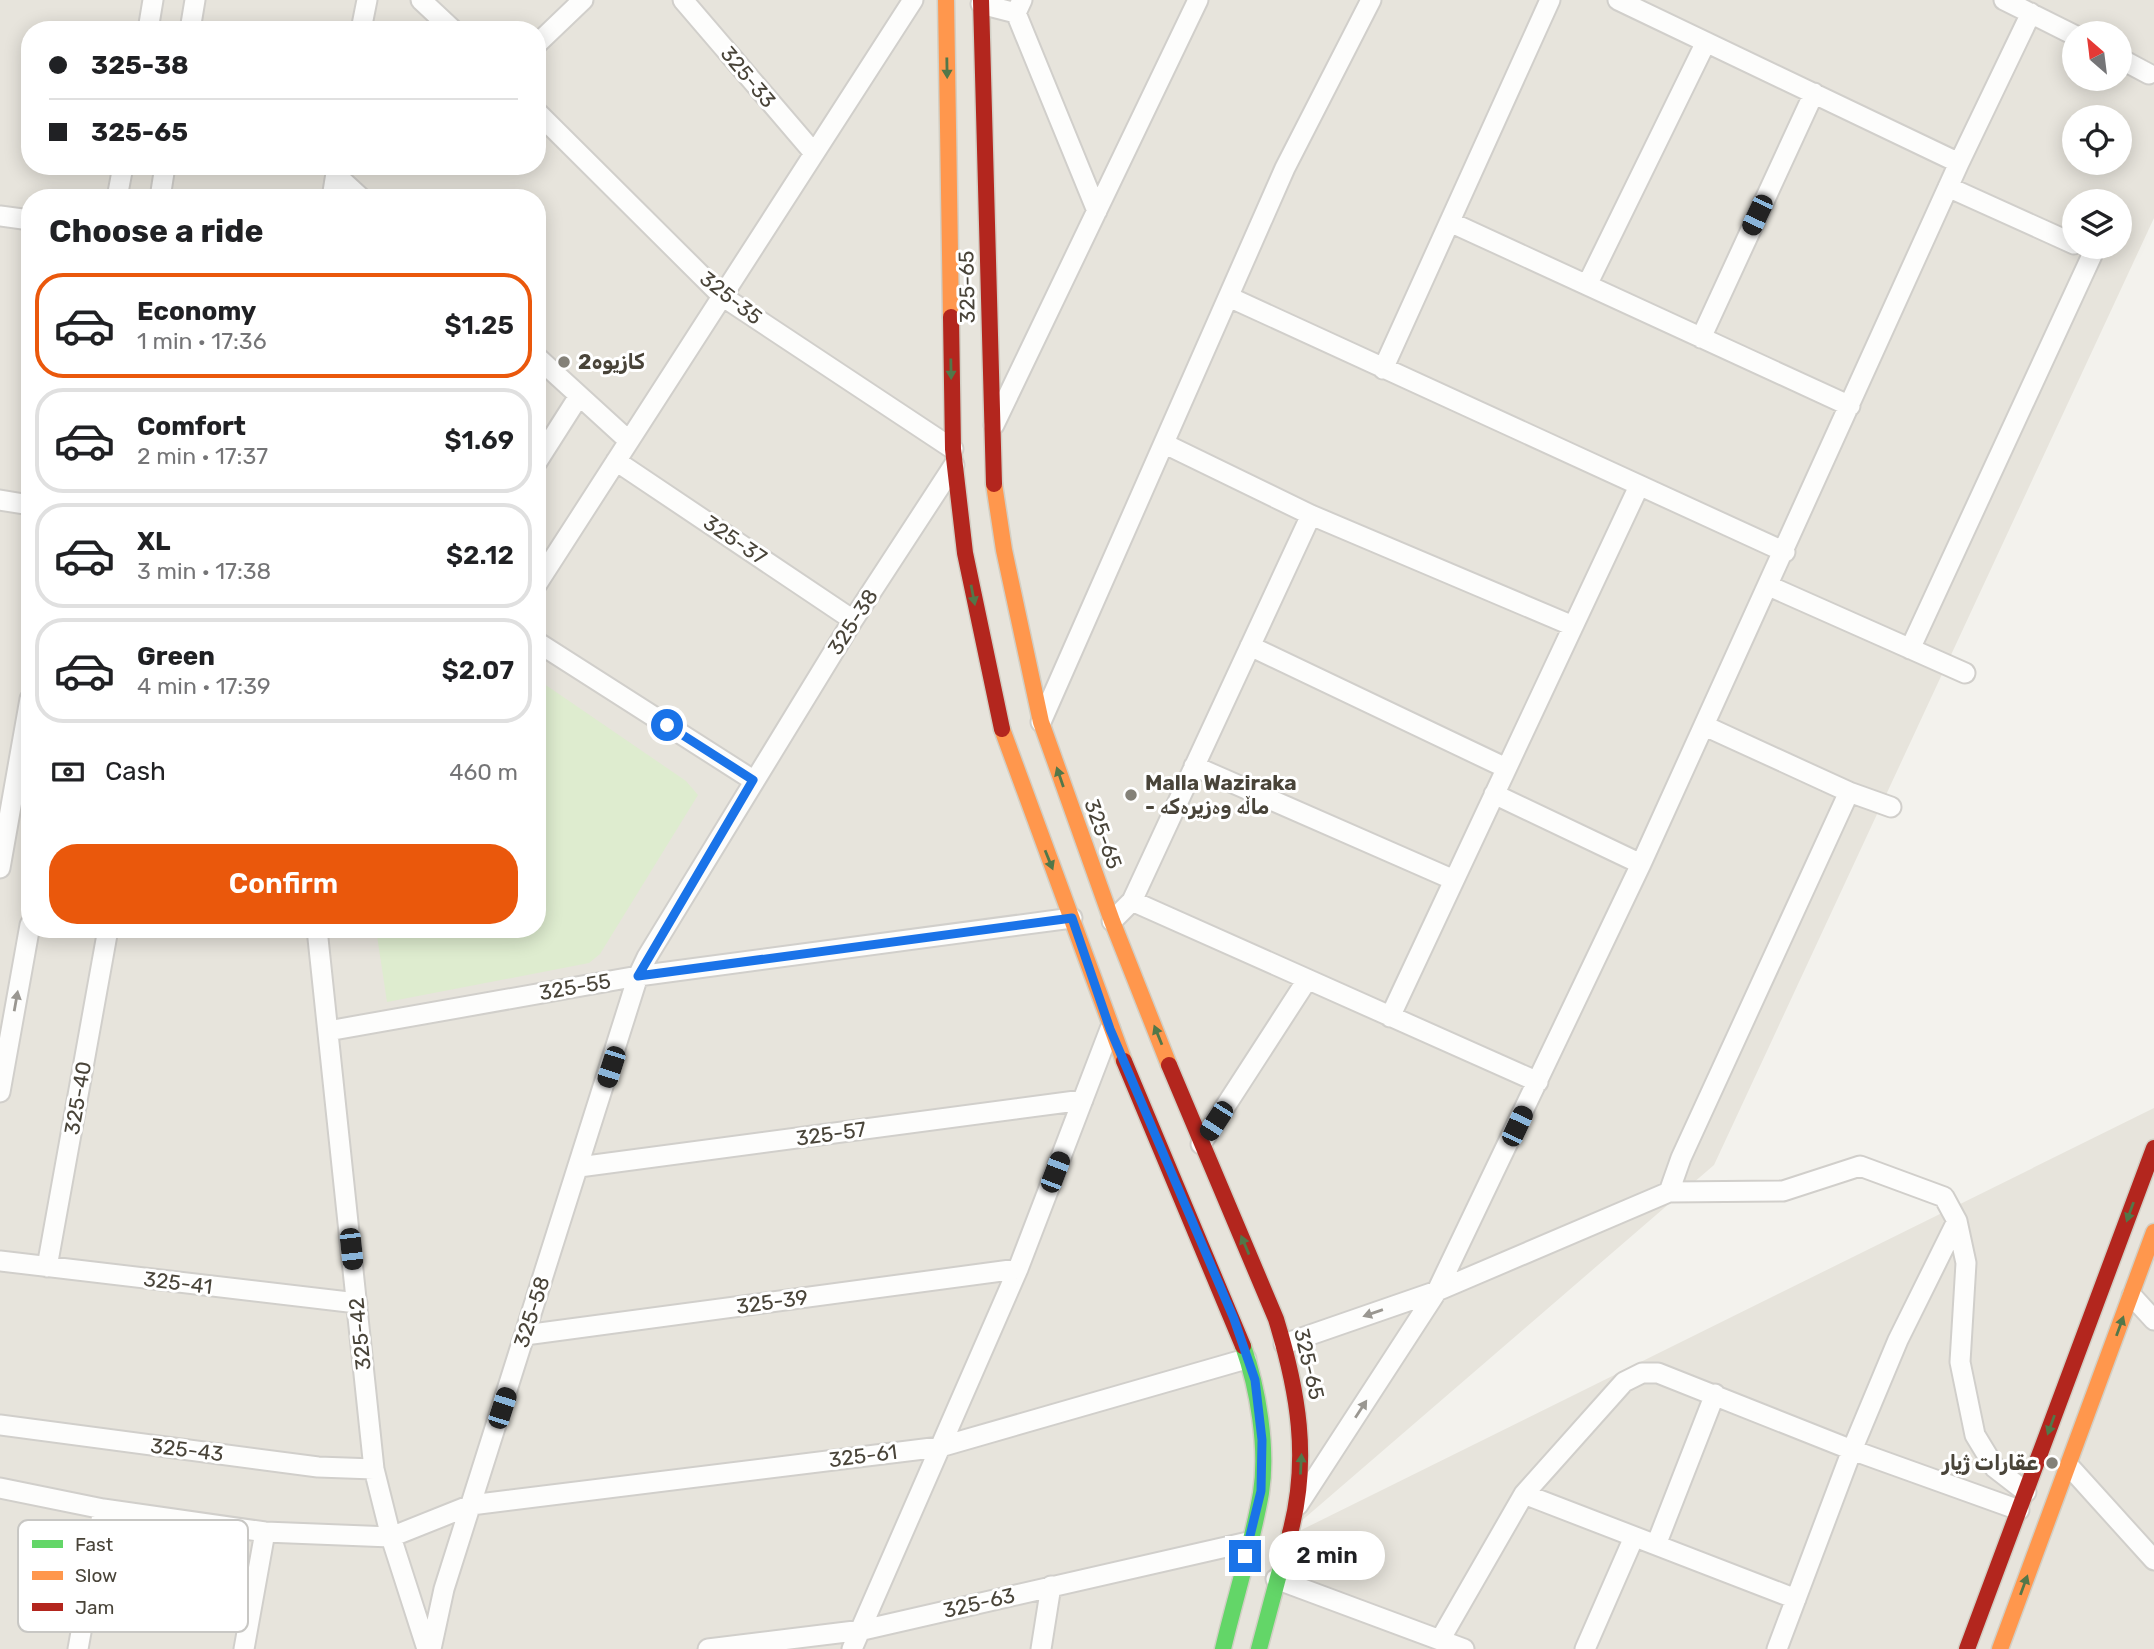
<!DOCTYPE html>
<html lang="en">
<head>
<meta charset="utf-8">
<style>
	:root { --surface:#fff; --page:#f2f2f2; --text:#202124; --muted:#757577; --line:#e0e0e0; --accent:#ea580c }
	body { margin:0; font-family:Rubik,"Noto Naskh Arabic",sans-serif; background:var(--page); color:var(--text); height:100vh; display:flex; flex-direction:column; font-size:26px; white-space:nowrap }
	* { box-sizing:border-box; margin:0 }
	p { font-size:23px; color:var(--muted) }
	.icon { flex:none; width:38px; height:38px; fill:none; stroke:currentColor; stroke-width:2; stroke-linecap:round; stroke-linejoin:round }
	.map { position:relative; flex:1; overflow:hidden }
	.sheet { position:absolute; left:21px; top:189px; width:525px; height:749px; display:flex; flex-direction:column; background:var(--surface); border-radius:28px; box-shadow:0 4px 18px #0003 }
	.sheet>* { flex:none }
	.top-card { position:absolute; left:21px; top:21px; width:525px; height:154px; border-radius:28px; box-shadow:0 4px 18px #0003; display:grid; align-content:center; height:154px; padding:0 28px; background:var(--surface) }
	.needle { width:46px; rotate:332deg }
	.fabs { position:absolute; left:2062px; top:21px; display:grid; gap:14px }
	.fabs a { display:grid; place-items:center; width:70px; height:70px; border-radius:50%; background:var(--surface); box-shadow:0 4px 18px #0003; font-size:35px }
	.end { position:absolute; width:32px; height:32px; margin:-16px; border:9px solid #1a73e8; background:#fff; box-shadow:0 0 0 4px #fff }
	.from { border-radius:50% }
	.bubble { position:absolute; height:49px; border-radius:24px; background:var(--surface); box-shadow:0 4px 18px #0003; font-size:23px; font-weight:600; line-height:49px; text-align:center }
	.car { position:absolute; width:21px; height:42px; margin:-21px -10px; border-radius:9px; box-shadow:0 0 5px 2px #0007; background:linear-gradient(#222 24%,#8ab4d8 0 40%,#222 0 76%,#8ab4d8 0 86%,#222 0) }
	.top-card b { display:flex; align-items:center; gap:24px; height:66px; font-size:26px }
	.top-card b+b { border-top:2px solid var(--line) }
	.top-card i { width:18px; height:18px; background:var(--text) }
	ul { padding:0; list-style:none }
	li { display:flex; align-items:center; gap:21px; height:105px; margin:0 14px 10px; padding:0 14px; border:4px solid var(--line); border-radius:28px }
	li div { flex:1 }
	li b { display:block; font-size:26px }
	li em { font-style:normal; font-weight:600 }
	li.active { border-color:var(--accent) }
	li>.icon { width:63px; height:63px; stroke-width:1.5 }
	h2 { padding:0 28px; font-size:32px; line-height:84px }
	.pay { display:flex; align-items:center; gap:18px; height:77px; padding:0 28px; font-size:26px }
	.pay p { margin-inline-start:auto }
	.button { display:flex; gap:14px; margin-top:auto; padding:14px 28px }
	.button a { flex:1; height:80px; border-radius:28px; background:var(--accent); color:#fff; font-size:28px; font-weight:600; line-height:80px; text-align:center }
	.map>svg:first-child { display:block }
	.residential { fill:#e7e4dc; fill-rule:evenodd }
	.green { fill:#deeccf }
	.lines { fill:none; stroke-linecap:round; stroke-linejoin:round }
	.street-casing { stroke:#d1cfcb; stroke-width:23 }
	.fast-casing { stroke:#d2cfc5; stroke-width:19 }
	.slow-casing { stroke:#d2cfc5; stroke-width:19 }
	.jam-casing { stroke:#d2cfc5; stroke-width:19 }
	.street { stroke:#fdfdfc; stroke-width:19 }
	.fast { stroke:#63d668; stroke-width:16 }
	.slow { stroke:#ff974d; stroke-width:16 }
	.jam { stroke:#b3261e; stroke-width:16 }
	.oneway { fill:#527749 }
	.oneway2 { fill:#9a9791 }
	.route { stroke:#1a73e8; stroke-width:9 }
	.poi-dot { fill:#848178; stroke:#fff; stroke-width:2.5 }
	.labels { text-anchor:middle; stroke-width:6; stroke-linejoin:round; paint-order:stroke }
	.street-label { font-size:21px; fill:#494439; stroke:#fff }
	.poi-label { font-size:21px; font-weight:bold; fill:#494439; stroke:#fff; text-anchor:start }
	.key { fill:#fff; stroke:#c8c7c4; stroke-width:2 }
	.key-label { font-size:19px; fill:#494439 }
</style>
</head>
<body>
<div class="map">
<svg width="2154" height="1649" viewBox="0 0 2154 1649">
	<rect width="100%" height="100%" fill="#f3f2ed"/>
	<path class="residential" d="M0,0H2154V218L1714,1165L1277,1542L2154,1108V1649H0ZM30,30H537V166H30ZM2074,33H2119V79H2074ZM2074,117H2119V163H2074ZM30,198H537V929H30ZM2074,201H2119V247H2074Z"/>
	<path class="green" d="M537,679L686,781L698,795L600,954L589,963L387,1002L376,929H537Z"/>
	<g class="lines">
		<g class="street-casing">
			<path id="street" d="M421,0L453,30
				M683,0L814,153
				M1618,0L1959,163
				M2004,0L2074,35
				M981,4L1016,13L1022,0
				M1016,13L1097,211
				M148,30L153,0
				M190,30L195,0
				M361,30L367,0
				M537,44L583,0
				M2119,58L2149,74
				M537,112L722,296L953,449
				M336,175L361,198
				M1948,187L2074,244
				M117,198L123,166
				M160,198L165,166
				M332,198L337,167
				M0,216L30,220
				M1450,222L1850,406
				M1587,285L1706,42
				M1229,297L1785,552
				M1701,338L1814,93
				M537,357L629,441
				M1383,369L1550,0
				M994,425L1198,0
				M1165,444L1311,515L1573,626
				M616,461L853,620
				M537,462L579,396
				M0,500L30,505
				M537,584L913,0
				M1769,586L1965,673
				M537,642L753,780
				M1250,646L1506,768
				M1910,649L2093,253
				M1041,722L1285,168L1371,0
				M1705,726L1849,792L1891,807
				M1194,766L1454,880
				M1494,794L1641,864
				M0,868L30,699
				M1132,901L1538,1082
				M1112,921L1132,901L1311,515
				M317,929L374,1469L391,1537L427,1649
				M1390,1017L1639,486
				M328,1031L638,976L1072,918
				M0,1092L30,925
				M1201,1144L1307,980
				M579,1167L1083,1100
				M1669,1192L1783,1191L1860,1166L1944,1197L1957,1221L1966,1263L1960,1362L1975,1435L1995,1468L2026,1492
				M0,1261L357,1303
				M47,1267L108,929
				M2132,1296L2154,1320
				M525,1335L1018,1269
				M1284,1344L1437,1291L1669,1192L1681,1158L1849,792
				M0,1425L318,1467L374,1469
				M2069,1466L2154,1560
				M0,1488L103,1509L265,1532L391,1537L471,1505L940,1447L1246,1359
				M1524,1494L1796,1599
				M1298,1505L1437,1291L1641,864L1959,163L2031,13
				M1656,1545L1715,1394
				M1276,1579L1464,1649
				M1440,1640L1524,1494L1624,1382L1642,1373H1658L1852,1450L2019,1510
				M78,1649L103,1509
				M244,1649L265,1532
				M431,1649L444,1589L638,976L647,957L853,620L954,465
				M708,1649L863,1630L1248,1542
				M852,1649L1018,1269L1110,1029
				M1041,1649L1051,1586
				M1585,1649L1634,1537
				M1777,1649L1852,1450L1898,1340L1957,1221"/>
		</g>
		<g class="fast-casing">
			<path id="fast" d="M1223,1649C1235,1598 1252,1545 1261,1493C1268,1448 1258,1388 1243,1346
				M1259,1649L1290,1533"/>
		</g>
		<g class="slow-casing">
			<path id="slow" d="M946,0L951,317
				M994,484L1004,550L1041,722L1112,921L1169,1065
				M1002,729L1124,1061
				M2000,1649L2154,1232"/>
		</g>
		<g class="jam-casing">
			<path id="jam" d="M981,0L994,484
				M951,317L953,449L965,553L1002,729
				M1124,1061L1243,1346
				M1169,1065L1276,1319C1298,1391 1310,1459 1290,1533
				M1967,1649L2154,1148"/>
		</g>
		<use href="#street" class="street"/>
		<use href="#fast" class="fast"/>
		<use href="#slow" class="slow"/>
		<use href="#jam" class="jam"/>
	</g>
	<defs><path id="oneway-solid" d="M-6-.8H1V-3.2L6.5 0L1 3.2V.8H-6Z" transform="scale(1.75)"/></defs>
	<g class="oneway">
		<use href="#oneway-solid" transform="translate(947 68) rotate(89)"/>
		<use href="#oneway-solid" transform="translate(951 369) rotate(89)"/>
		<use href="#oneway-solid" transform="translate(973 595) rotate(79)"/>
		<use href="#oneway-solid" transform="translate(1060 777) rotate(-109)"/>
		<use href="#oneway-solid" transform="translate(1049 860) rotate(68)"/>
		<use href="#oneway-solid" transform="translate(1158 1035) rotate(-112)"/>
		<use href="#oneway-solid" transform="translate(2130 1212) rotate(110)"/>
		<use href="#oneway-solid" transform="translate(1245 1245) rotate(-113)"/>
		<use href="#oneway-solid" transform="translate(2120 1326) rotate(-70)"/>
		<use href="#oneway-solid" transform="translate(2051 1425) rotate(110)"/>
		<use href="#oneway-solid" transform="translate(1301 1464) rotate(-87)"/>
		<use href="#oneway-solid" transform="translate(2024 1585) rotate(-70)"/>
	</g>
	<g class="oneway2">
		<use href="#oneway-solid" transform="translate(16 1001) rotate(-80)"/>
		<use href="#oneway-solid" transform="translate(1373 1313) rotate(161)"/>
		<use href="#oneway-solid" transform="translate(1361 1409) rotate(-57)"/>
	</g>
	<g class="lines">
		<path class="route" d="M667,725L753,780L638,976L1072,918L1110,1029L1234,1319L1255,1380L1262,1440L1261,1491L1245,1556"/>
	</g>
	<g class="poi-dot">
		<circle cx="564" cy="362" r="7"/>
		<circle cx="1131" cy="795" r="7"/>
		<circle cx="2052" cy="1463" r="7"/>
	</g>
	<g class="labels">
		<g class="street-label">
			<text transform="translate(748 77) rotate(50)" y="7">325-33</text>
			<text transform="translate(967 287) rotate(-91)" y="7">325-65</text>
			<text transform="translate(731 298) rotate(38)" y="7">325-35</text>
			<text transform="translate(735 540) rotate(34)" y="7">325-37</text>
			<text transform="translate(853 622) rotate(-57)" y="7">325-38</text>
			<text transform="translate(1103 834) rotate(70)" y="7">325-65</text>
			<text transform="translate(575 987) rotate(-10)" y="7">325-55</text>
			<text transform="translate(78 1098) rotate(-80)" y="7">325-40</text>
			<text transform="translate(831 1134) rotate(-8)" y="7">325-57</text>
			<text transform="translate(178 1283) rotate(7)" y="7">325-41</text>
			<text transform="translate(772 1302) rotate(-8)" y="7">325-39</text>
			<text transform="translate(532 1312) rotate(-72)" y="7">325-58</text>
			<text transform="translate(360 1334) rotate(-96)" y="7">325-42</text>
			<text transform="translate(1309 1364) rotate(77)" y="7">325-65</text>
			<text transform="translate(187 1450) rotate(7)" y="7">325-43</text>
			<text transform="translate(863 1456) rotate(-7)" y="7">325-61</text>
			<text transform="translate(979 1603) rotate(-13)" y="7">325-63</text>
		</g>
		<g class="poi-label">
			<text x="578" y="369">كازيوه2</text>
			<text x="1145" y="790">Malla Waziraka<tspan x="1145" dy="24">- ماڵە وەزیرەکە</tspan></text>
			<text x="2038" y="1470" text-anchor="end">عقارات ژیار</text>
		</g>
	</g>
	<rect x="18" y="1520" width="230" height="112" rx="10" class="key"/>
	<rect x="32" y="1540" width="31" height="8" fill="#63d668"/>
	<rect x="32" y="1571" width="31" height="9" fill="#ff974d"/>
	<rect x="32" y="1603" width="31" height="8" fill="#b3261e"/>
	<g class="key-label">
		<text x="75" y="1551">Fast</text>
		<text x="75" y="1582">Slow</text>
		<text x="75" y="1614">Jam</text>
	</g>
</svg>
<div class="fabs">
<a><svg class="needle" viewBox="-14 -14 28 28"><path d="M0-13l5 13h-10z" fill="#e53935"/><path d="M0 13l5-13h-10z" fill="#757577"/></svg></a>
<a><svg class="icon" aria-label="locate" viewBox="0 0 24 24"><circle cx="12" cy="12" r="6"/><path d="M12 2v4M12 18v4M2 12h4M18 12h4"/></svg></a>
<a><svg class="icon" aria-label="layers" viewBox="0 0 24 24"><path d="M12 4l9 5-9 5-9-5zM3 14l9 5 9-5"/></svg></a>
</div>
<i class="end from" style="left:667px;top:725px"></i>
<i class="end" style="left:1245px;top:1556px"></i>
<div class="bubble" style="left:1269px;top:1531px;width:116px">2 min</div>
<i class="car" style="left:1757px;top:215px;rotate:205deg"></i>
<i class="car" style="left:611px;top:1067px;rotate:198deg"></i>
<i class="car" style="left:1216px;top:1121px;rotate:213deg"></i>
<i class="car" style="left:1517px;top:1126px;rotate:25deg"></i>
<i class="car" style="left:1055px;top:1172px;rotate:21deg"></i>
<i class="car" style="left:351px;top:1249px;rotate:174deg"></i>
<i class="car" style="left:502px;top:1408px;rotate:18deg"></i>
<div class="top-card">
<b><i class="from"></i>325-38</b>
<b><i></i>325-65</b>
</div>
<section class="sheet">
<h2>Choose a ride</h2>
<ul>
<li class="active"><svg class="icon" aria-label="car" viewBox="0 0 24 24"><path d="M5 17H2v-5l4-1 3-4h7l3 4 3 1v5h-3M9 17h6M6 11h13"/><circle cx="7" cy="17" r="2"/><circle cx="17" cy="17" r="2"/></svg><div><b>Economy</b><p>1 min · 17:36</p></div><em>$1.25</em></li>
<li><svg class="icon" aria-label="car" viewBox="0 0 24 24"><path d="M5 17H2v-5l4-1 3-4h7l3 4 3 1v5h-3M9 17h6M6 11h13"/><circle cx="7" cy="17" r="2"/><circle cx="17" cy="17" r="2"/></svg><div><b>Comfort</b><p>2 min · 17:37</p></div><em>$1.69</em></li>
<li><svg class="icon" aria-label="car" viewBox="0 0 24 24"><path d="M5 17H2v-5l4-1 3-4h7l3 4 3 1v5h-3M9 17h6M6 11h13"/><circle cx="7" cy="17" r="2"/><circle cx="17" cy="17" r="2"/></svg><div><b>XL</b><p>3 min · 17:38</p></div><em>$2.12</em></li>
<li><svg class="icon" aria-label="car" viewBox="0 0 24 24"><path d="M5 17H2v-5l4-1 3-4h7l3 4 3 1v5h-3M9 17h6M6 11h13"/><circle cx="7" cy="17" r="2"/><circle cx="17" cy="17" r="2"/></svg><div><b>Green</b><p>4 min · 17:39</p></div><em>$2.07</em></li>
</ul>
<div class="pay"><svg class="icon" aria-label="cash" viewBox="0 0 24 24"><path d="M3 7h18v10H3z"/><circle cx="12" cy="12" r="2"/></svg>Cash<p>460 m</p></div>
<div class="button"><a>Confirm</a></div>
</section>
</div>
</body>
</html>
